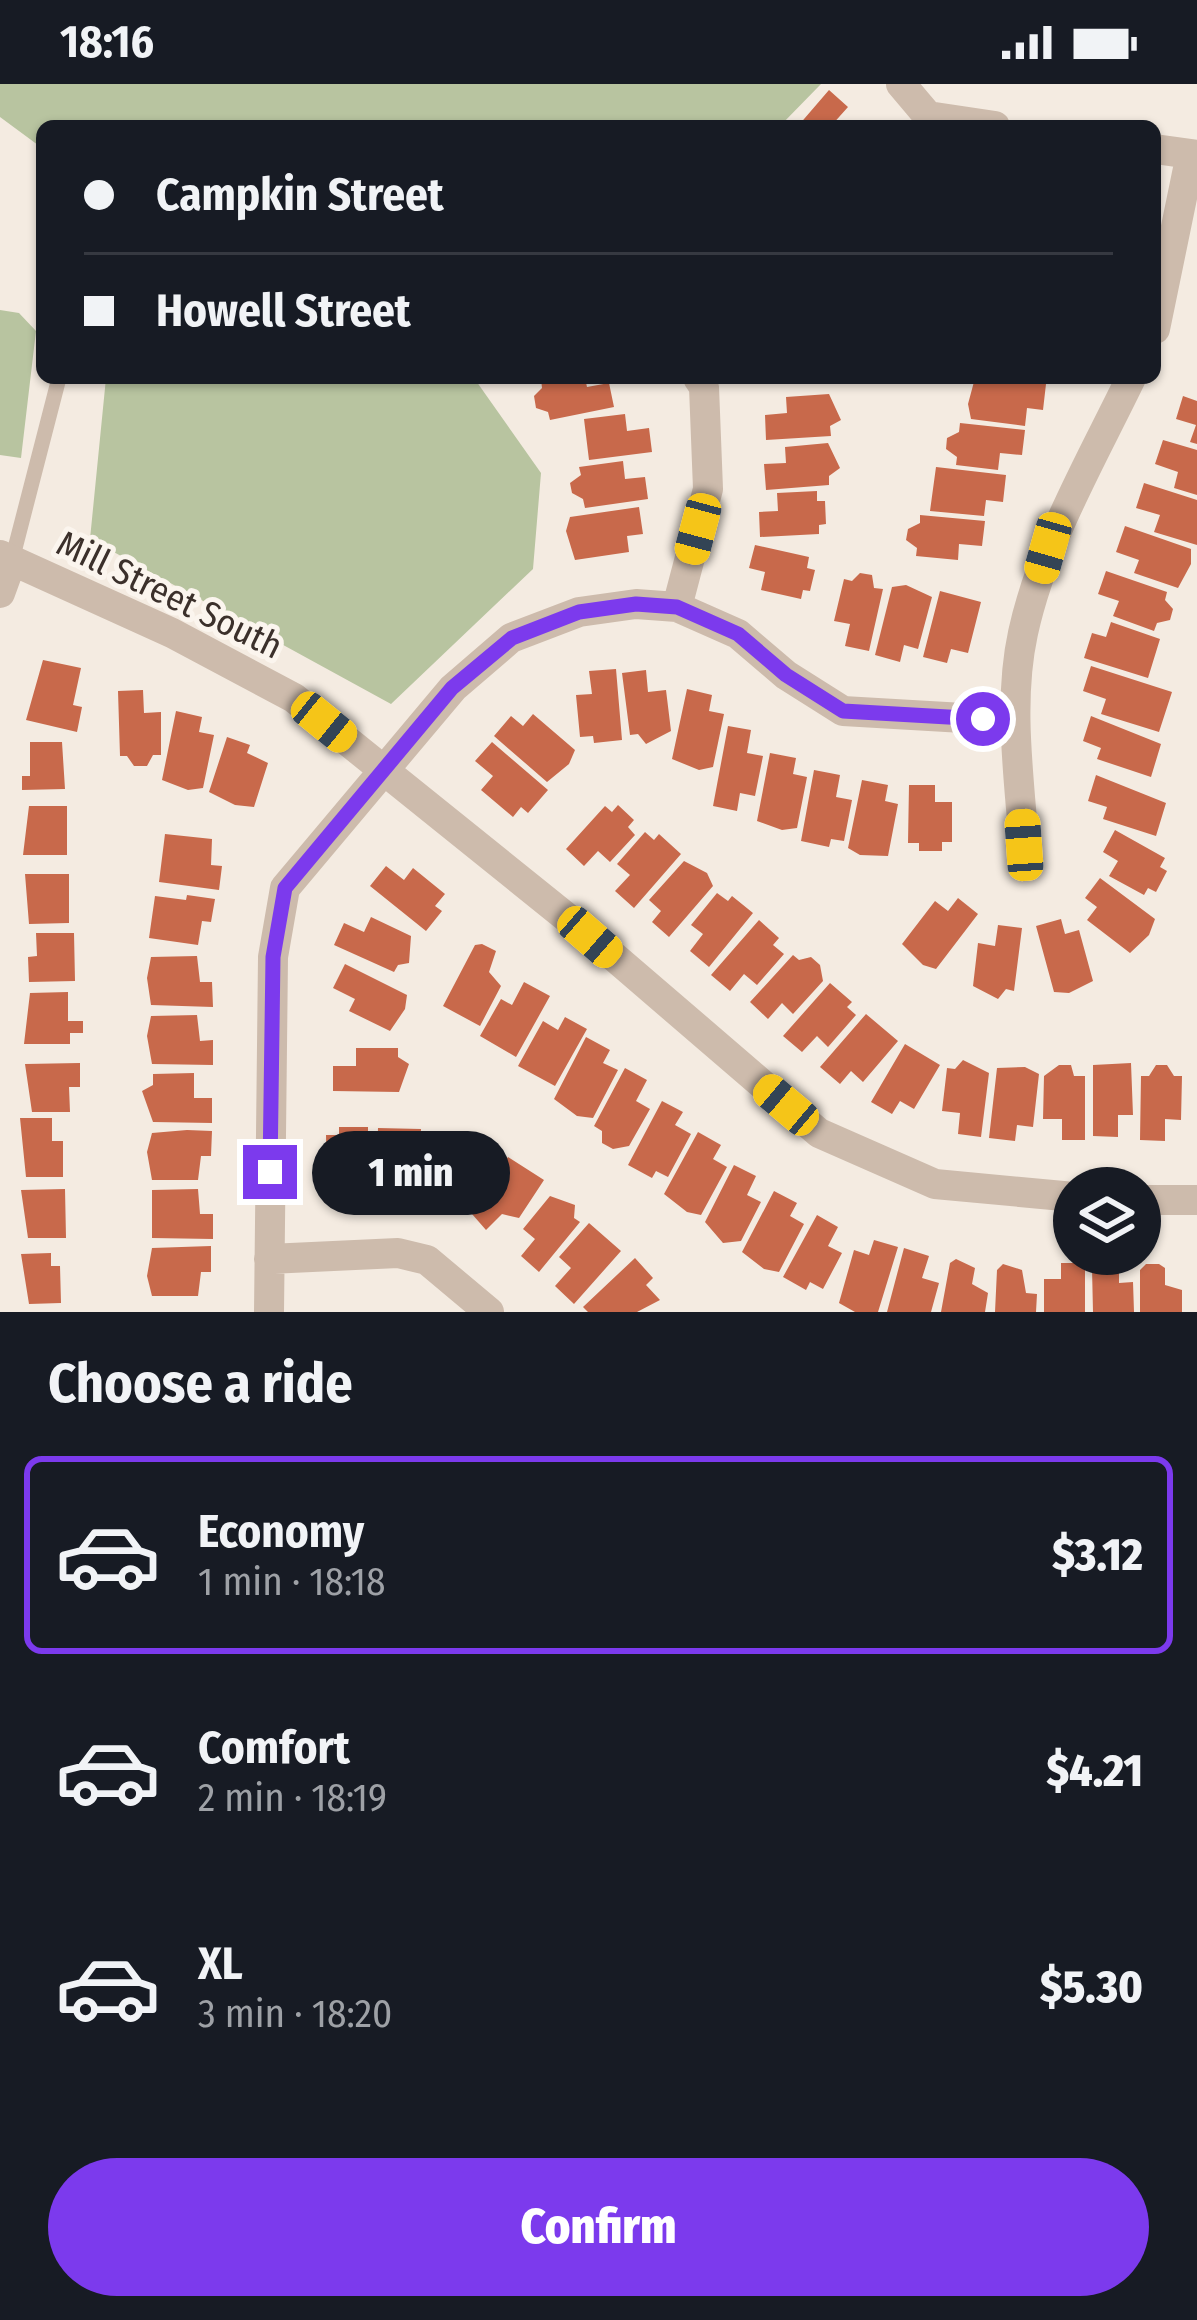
<!DOCTYPE html>
<html lang="en">
<head>
<meta charset="utf-8">
<style>
	:root { --surface:#171b24; --page:#242831; --text:#f1f3f6; --muted:#9ea1a6; --line:#363941; --accent:#7c3aed }
	body { margin:0; font-family:"Fira Sans Condensed",sans-serif; background:var(--page); color:var(--text); height:100vh; display:flex; flex-direction:column; font-size:45px; white-space:nowrap }
	* { box-sizing:border-box; margin:0 }
	p { font-size:39px; color:var(--muted) }
	.icon { flex:none; width:66px; height:66px; fill:none; stroke:currentColor; stroke-width:2; stroke-linecap:round; stroke-linejoin:round }
	.map { position:relative; height:1228px; overflow:hidden }
	.sheet { display:flex; flex-direction:column; background:var(--surface); flex:1 }
	.sheet>* { flex:none }
	.banner { position:absolute; left:36px; top:36px; width:1125px; height:264px; border-radius:18px; box-shadow:0 3px 9px #0004; display:grid; align-content:center; height:264px; padding:0 48px; background:var(--surface) }
	.buttons { position:absolute; left:1053px; top:1083px; display:grid; gap:24px }
	.buttons a { display:grid; place-items:center; width:108px; height:108px; border-radius:50%; background:var(--surface); box-shadow:0 3px 9px #0004; font-size:60px }
	.end { position:absolute; width:54px; height:54px; margin:-27px; border:15px solid #7c3aed; background:#fff; box-shadow:0 0 0 6px #fff }
	.from { border-radius:50% }
	.bubble { position:absolute; height:84px; border-radius:42px; background:var(--surface); box-shadow:0 3px 9px #0004; font-size:39px; font-weight:800; line-height:84px; text-align:center }
	.car { position:absolute; width:36px; height:72px; margin:-36px -18px; border-radius:15px; box-shadow:0 0 9px 3px #0007; background:linear-gradient(#f5c518 24%,#345 0 40%,#f5c518 0 76%,#345 0 86%,#f5c518 0) }
	.banner b { display:flex; align-items:center; gap:42px; height:114px; font-size:45px }
	.banner b+b { border-top:3px solid var(--line) }
	.banner i { width:30px; height:30px; background:var(--text) }
	ul { padding:0; list-style:none }
	li { display:flex; align-items:center; gap:36px; height:198px; margin:0 24px 18px; padding:0 24px; border:6px solid transparent; border-radius:18px }
	li div { flex:1 }
	li b { display:block; font-size:45px }
	li em { font-style:normal; font-weight:800 }
	li.active { border-color:var(--accent) }
	li>.icon { width:108px; height:108px; stroke-width:1.5 }
	h2 { padding:0 48px; font-size:54px; line-height:144px }
	.action { display:flex; gap:24px; margin-top:auto; padding:24px 48px }
	.action a { flex:1; height:138px; border-radius:72px; background:var(--accent); color:#fff; font-size:48px; font-weight:800; line-height:138px; text-align:center }
	.status { display:flex; justify-content:space-between; align-items:center; height:84px; padding:0 60px; background:var(--surface); direction:ltr }
	.status svg { height:33px; fill:currentColor }
	.map>svg:first-child { display:block }
	.green { fill:#b8c4a0 }
	.building { fill:#c8694b }
	.lines { fill:none; stroke-linecap:round; stroke-linejoin:round }
	.lane { stroke:#cdbbac; stroke-width:15 }
	.street { stroke:#cdbbac; stroke-width:30 }
	.route { stroke:#7c3aed; stroke-width:15 }
	.labels { text-anchor:middle; stroke-width:10; stroke-linejoin:round; paint-order:stroke }
	.street-label { font-size:36px; fill:#3b302b; stroke:#fbf5ee }
</style>
</head>
<body>
<div class="status"><b>18:16</b><svg viewBox="0 0 49 12"><path d="M0 12V9h3v3zM5 12V6h3v6zM10 12V3h3v9zM15 12V0h3v12zM26 1h20v11H26zM47 4h2v5h-2z"/></svg></div>
<div class="map">
<svg width="1197" height="1228" viewBox="0 0 1197 1228">
	<rect width="100%" height="100%" fill="#f4ebe1"/>
	<path class="green" d="M0,0H821L780,42H42V64L0,33Z
		M0,226L19,229L36,247L21,374L0,371Z
		M106,294H474L541,389L533,485L391,620L90,455Z"/>
	<path class="building" d="M829,6L848,23L831,42H798Z
		M548,294H585L587,303L609,299L614,323L550,336L548,328L536,324L534,312L542,304L541,295Z
		M975,294L1046,300L1043,326L1027,324L1025,342L971,335L968,320Z
		M829,310L841,336L830,342L831,352L766,356L765,331L787,329L786,313Z
		M1183,312L1197,317V360L1190,358L1196,341L1176,335Z
		M625,330L627,347L649,344L652,368L589,376L584,335Z
		M960,339L1025,346L1022,371L1000,369L998,386L956,381L957,373L946,365L947,354L959,348Z
		M1163,356L1197,366V411L1174,404L1178,388L1155,380Z
		M828,359L840,384L829,392V401L766,406L764,380L786,379L785,363Z
		M623,377L625,395L645,393L648,415L585,424L583,415L572,409L570,399L581,391L579,383Z
		M936,383L1006,391L1003,418L986,416L984,432L930,427Z
		M1144,399L1197,416V461L1154,448L1160,431L1136,424Z
		M817,407V417H825L826,440L819,441V450L760,453L759,428L778,427L777,409Z
		M639,423L643,450L627,452L629,468L575,476L566,447L570,433Z
		M920,431L985,437L982,462L959,460L958,476L916,472L917,464L906,456L908,445L920,439Z
		M1125,442L1191,465V480L1178,504L1134,489L1139,476L1116,468Z
		M755,461L809,473L807,484L815,486L810,507L803,506L801,515L761,506L765,488L749,484Z
		M1106,487L1167,508L1165,516L1173,525L1170,536L1157,539L1154,547L1113,532L1119,517L1098,510Z
		M860,489L872,491L874,504L883,505L869,567L845,562L850,540L834,537L844,495L852,497Z
		M906,501L932,513L918,565L904,561L900,578L875,571L892,503Z
		M940,507L981,518L968,569L951,565L947,579L923,573Z
		M1111,538L1160,555L1148,594L1084,574L1092,549L1106,553Z
		M43,576L81,584L73,621L82,623L77,648L26,636Z
		M1091,582L1172,608L1159,648L1101,630L1106,615L1083,607Z
		M616,585L622,656L594,659L593,652L580,653L576,611L592,610L589,587Z
		M646,586L648,608L666,606L671,647L646,660L638,650L630,651L622,589Z
		M687,605L712,611L709,627L724,630L713,683L699,686L672,675Z
		M143,606L144,629L161,628V671H153L147,682H134L127,672H120L118,607Z
		M176,627L202,633L199,648L214,651L203,704L188,706L162,696Z
		M533,630L575,666L569,680L547,698L494,652L511,632L523,642Z
		M1091,632L1161,660L1151,693L1097,675L1101,664L1083,657Z
		M728,642L751,646L747,669L763,672L755,712L740,709L737,727L713,722Z
		M227,653L250,661L247,669L268,679L254,723L235,721L209,708Z
		M30,658H62L65,705L22,706V692H30Z
		M492,658L548,706L528,729L521,723L513,733L481,706L493,692L475,677Z
		M770,669L796,674L793,690L807,693L797,744L782,746L757,737Z
		M814,686L840,691L836,713L852,716L844,757L831,755L829,763L801,757Z
		M1096,691L1166,719L1156,752L1103,735L1107,723L1088,717Z
		M862,696L888,701L885,717L898,720L888,772L860,771L848,764Z
		M909,701H935V718H952V758H942V767H919V759H908Z
		M618,721L634,736L628,743L635,751L610,778L598,767L584,782L566,765L605,722L612,728Z
		M29,722H67V771H23Z
		M1115,746L1165,774L1160,783L1167,787L1156,808L1148,804L1144,811L1109,792L1118,777L1103,768Z
		M645,748L654,756L659,750L681,770L634,824L615,807L630,791L617,780Z
		M165,750L212,755L211,781L222,782L219,806L159,798Z
		M684,777L707,789L713,802L669,853L652,838L661,827L649,816Z
		M386,782L404,796L413,784L445,810L435,822L442,827L426,847L370,802Z
		M25,790H69V839L29,840Z
		M1100,794L1155,835L1149,851L1130,869L1087,836L1097,823L1085,814Z
		M717,809L728,817L732,812L753,829L709,883L690,867L703,850L691,841Z
		M187,811L215,815L211,838L202,837L198,861L149,854L155,812L186,816Z
		M958,814L978,830L936,885L923,881L902,860L935,817L948,827Z
		M371,833L411,852L409,879L398,881L394,888L334,861L344,839L364,848Z
		M1061,835L1065,850L1079,846L1093,897L1069,909L1054,908L1036,842Z
		M759,836L779,854L773,861L784,870L757,901L744,890L730,907L711,891Z
		M998,841L1022,844L1014,907L1006,905L998,915L973,902L978,859L995,862Z
		M36,849H74L75,897L29,898L28,873L37,872Z
		M482,860L496,867L489,888L501,902L480,942L443,922L475,861Z
		M793,871L799,876L811,873L820,881L823,897L793,930L782,919L768,935L750,918Z
		M197,872L200,898H212L213,923L151,921L147,894L151,873Z
		M345,880L407,911L405,925L390,947L349,927L355,915L333,904Z
		M524,898L550,912L516,973L480,952L501,915L512,921Z
		M830,899L852,918L847,923L856,931L828,963L817,952L802,968L783,952Z
		M68,908V937H83V949H70V960H24L30,909Z
		M866,930L898,957L863,998L851,987L840,1000L820,983Z
		M197,931L200,957L213,956V981L152,980L147,952L151,932Z
		M565,933L587,945L555,1002L518,982L543,937L558,946Z
		M586,953L610,966L603,979L618,986L593,1034L577,1032L554,1015Z
		M905,960L940,981L914,1025L900,1017L892,1030L871,1018Z
		M356,964H398V973L409,980L399,1008L333,1007V982H356Z
		M963,976L989,989L981,1053L958,1050L960,1029L942,1027L947,984L955,985Z
		M80,979V1003H69L70,1028H32L25,980Z
		M1131,979L1133,1031H1118V1053L1093,1052V981Z
		M1059,981H1071L1074,992H1085V1056H1062V1035H1043L1044,992Z
		M1156,981H1167L1174,992H1182L1181,1036L1165,1035V1057L1140,1056L1141,992H1149Z
		M1025,983L1039,990L1033,1043L1017,1041L1015,1057L989,1054L997,984Z
		M625,984L647,996L636,1017L650,1025L629,1062L613,1065L602,1059V1047L594,1042Z
		M194,989V1014H212V1039L153,1038L142,1007L153,1001V990Z
		M662,1017L683,1028L675,1041L691,1050L668,1093L656,1087L652,1094L628,1081Z
		M20,1034H52V1057H63V1093H26Z
		M339,1043H368V1115H342L341,1092L327,1093L326,1051H339Z
		M378,1044L421,1045L419,1090H405L395,1117H381L376,1111Z
		M187,1046L212,1047L211,1072H201L198,1096H152L147,1068L152,1049Z
		M444,1048L472,1053L485,1063L465,1129L439,1121L444,1106L428,1101Z
		M698,1048L721,1061L713,1075L727,1083L701,1131L687,1128L664,1110Z
		M508,1073L544,1096L519,1134L502,1130L486,1146L472,1130Z
		M734,1081L756,1092L747,1111L761,1118L741,1157L723,1159L705,1138Z
		M65,1105L66,1154H28L21,1106Z
		M198,1105L200,1130H213V1155L152,1154V1106Z
		M774,1107L797,1119L790,1132L804,1140L779,1188L764,1185L742,1168Z
		M550,1112L575,1121L574,1134L580,1138L539,1188L521,1172L535,1155L523,1145Z
		M817,1131L838,1143L828,1162L842,1169L823,1205L810,1198L806,1206L783,1193Z
		M589,1139L621,1167L574,1220L555,1202L571,1184L559,1173Z
		M874,1156L898,1163L878,1228H855L839,1219L854,1166L869,1171Z
		M211,1162V1188H201L198,1212H152L147,1192L152,1164Z
		M904,1164L929,1172L922,1194L939,1199L931,1228H887Z
		M51,1169V1182H60L61,1219L29,1220L21,1170Z
		M635,1174L653,1194L646,1201L660,1216L637,1228H588L583,1223Z
		M956,1175L975,1184L972,1200L988,1209L985,1228H941L950,1179Z
		M1061,1179H1085V1228H1044V1195H1061Z
		M1003,1180L1022,1186L1026,1209L1037,1210L1036,1228H995L997,1186Z
		M1146,1180H1159L1165,1184V1201L1182,1206V1228H1140V1186Z
		M1092,1184H1119V1199L1133,1198L1134,1228H1093Z"/>
	<g class="lines">
		<path class="lane" d="M12,476L59,294"/>
		<path class="street" d="M901,0L928,32L995,42
			M1155,65L1197,71
			M1155,245L1191,70
			M0,471L172,549L294,614L591,853L819,1049L935,1100L1074,1113
			M0,509L12,476
			M677,523L708,405L704,303L698,294
			M1024,761C1019,692 1008,618 1023,549C1043,458 1091,377 1131,294
			M1140,1116H1197
			M269,1175L398,1169L427,1176L489,1228
			M269,1228L273,873L285,804L453,604L511,554L579,528L636,520L677,523L738,550L786,591L843,627L1015,637"/>
	</g>
	<g class="lines">
		<path class="route" d="M270,1088L273,873L285,804L452,604L512,554L579,528L636,520L677,523L738,550L786,591L843,627L983,635"/>
	</g>
	<g class="labels">
		<g class="street-label">
			<text transform="translate(170 510) rotate(26)" y="13">Mill Street South</text>
		</g>
	</g>
</svg>
<div class="buttons">
<a><svg class="icon" aria-label="layers" viewBox="0 0 24 24"><path d="M12 4l9 5-9 5-9-5zM3 14l9 5 9-5"/></svg></a>
</div>
<i class="end from" style="left:983px;top:635px"></i>
<i class="end" style="left:270px;top:1088px"></i>
<div class="bubble" style="left:312px;top:1047px;width:198px">1 min</div>
<i class="car" style="left:698px;top:445px;rotate:195deg"></i>
<i class="car" style="left:1048px;top:464px;rotate:196deg"></i>
<i class="car" style="left:324px;top:638px;rotate:129deg"></i>
<i class="car" style="left:1024px;top:761px;rotate:356deg"></i>
<i class="car" style="left:590px;top:853px;rotate:131deg"></i>
<i class="car" style="left:786px;top:1021px;rotate:310deg"></i>
<div class="banner">
<b><i class="from"></i>Campkin Street</b>
<b><i></i>Howell Street</b>
</div>
</div>
<section class="sheet">
<h2>Choose a ride</h2>
<ul>
<li class="active"><svg class="icon" aria-label="car" viewBox="0 0 24 24"><path d="M5 17H2v-5l4-1 3-4h7l3 4 3 1v5h-3M9 17h6M6 11h13"/><circle cx="7" cy="17" r="2"/><circle cx="17" cy="17" r="2"/></svg><div><b>Economy</b><p>1 min · 18:18</p></div><em>$3.12</em></li>
<li><svg class="icon" aria-label="car" viewBox="0 0 24 24"><path d="M5 17H2v-5l4-1 3-4h7l3 4 3 1v5h-3M9 17h6M6 11h13"/><circle cx="7" cy="17" r="2"/><circle cx="17" cy="17" r="2"/></svg><div><b>Comfort</b><p>2 min · 18:19</p></div><em>$4.21</em></li>
<li><svg class="icon" aria-label="car" viewBox="0 0 24 24"><path d="M5 17H2v-5l4-1 3-4h7l3 4 3 1v5h-3M9 17h6M6 11h13"/><circle cx="7" cy="17" r="2"/><circle cx="17" cy="17" r="2"/></svg><div><b>XL</b><p>3 min · 18:20</p></div><em>$5.30</em></li>
</ul>
<div class="action"><a>Confirm</a></div>
</section>
</body>
</html>
